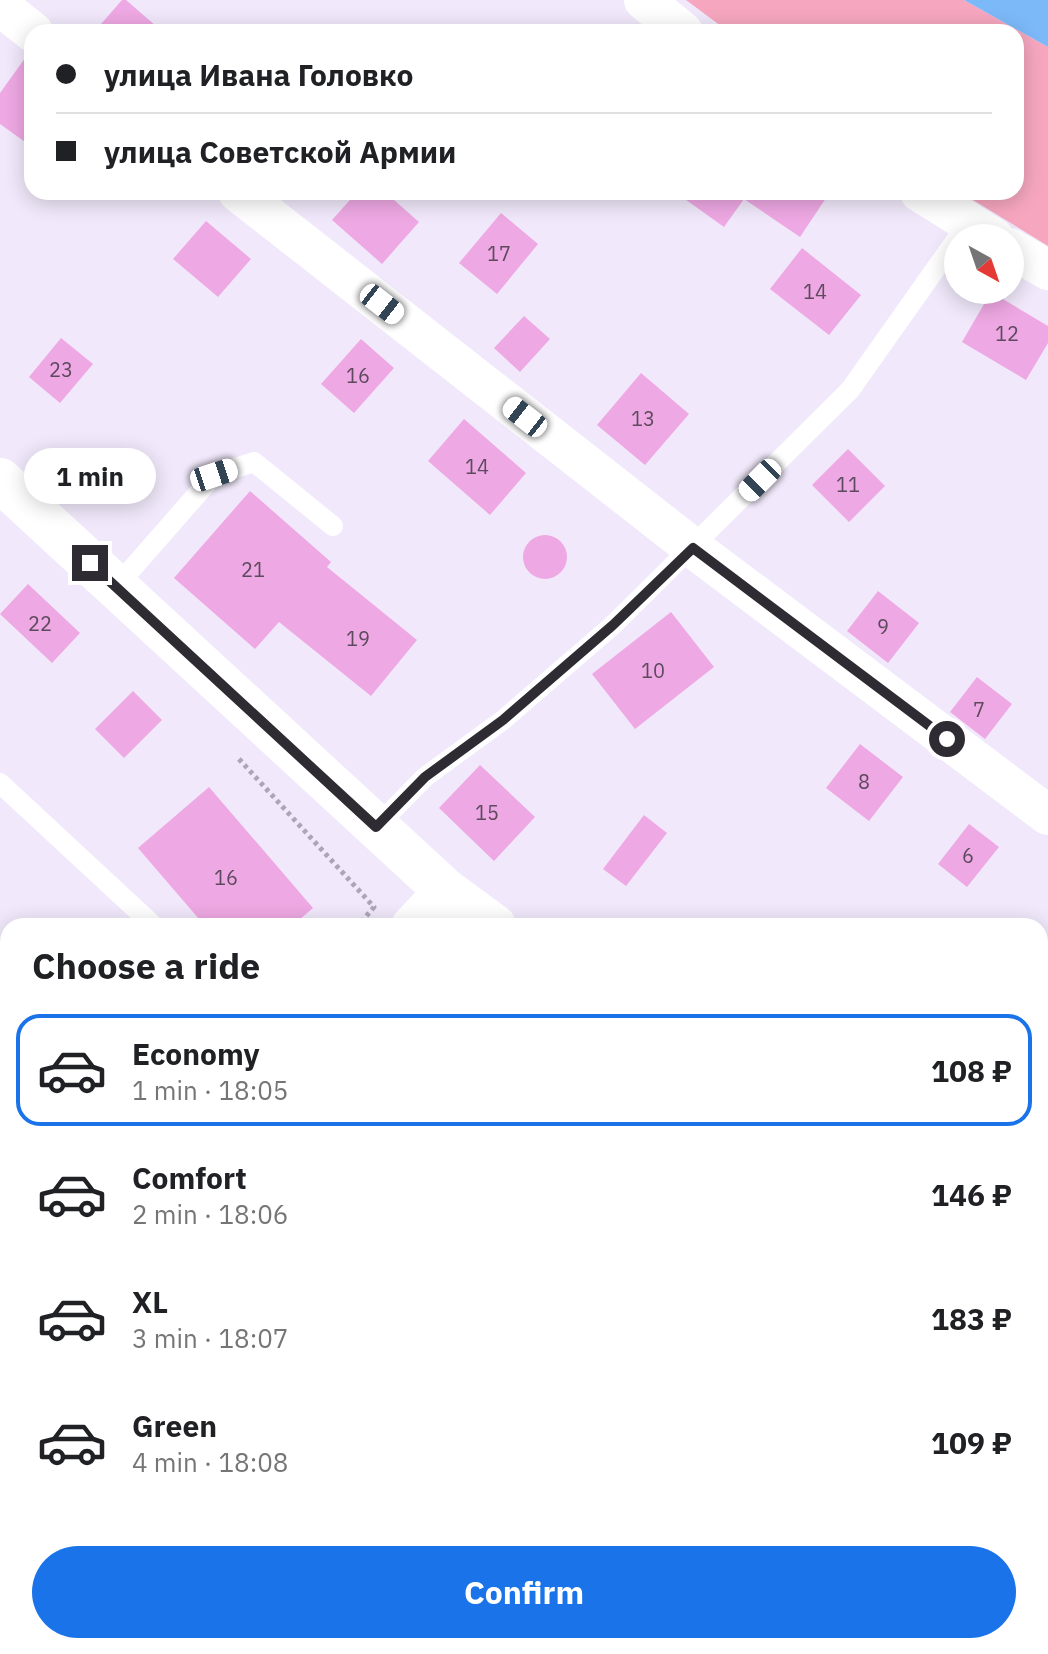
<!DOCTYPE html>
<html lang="en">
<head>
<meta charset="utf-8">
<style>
	:root { --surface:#fff; --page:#f2f2f2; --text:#202124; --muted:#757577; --line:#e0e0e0; --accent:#1a73e8 }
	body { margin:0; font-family:"IBM Plex Sans",sans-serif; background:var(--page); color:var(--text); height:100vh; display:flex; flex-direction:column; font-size:30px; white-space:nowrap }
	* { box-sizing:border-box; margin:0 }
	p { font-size:26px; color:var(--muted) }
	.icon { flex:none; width:44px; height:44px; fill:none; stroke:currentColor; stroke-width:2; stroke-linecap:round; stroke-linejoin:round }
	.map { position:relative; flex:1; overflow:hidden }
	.details { position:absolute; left:0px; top:918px; width:1048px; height:736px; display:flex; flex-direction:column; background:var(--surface); border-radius:24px 24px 0 0; box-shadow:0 4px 20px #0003 }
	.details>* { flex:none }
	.hud { position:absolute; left:24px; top:24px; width:1000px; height:176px; border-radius:24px; box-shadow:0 4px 20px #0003; display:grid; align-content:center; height:176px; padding:0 32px; background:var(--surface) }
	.needle { width:52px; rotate:140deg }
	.tools { position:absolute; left:944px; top:224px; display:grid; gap:16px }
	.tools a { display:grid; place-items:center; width:80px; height:80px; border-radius:50%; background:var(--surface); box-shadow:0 4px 20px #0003; font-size:40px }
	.end { position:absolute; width:36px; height:36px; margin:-18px; border:10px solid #2e2b32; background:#fff; box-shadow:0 0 0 4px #fff }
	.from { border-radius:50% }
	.bubble { position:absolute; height:56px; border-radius:28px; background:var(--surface); box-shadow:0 4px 20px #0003; font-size:26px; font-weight:700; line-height:56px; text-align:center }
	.car { position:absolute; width:24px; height:48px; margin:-24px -12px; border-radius:10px; box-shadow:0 0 6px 2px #0007; background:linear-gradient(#fff 24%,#345 0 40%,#fff 0 76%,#345 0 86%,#fff 0) }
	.hud b { display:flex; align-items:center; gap:28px; height:76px; font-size:30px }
	.hud b+b { border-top:2px solid var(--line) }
	.hud i { width:20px; height:20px; background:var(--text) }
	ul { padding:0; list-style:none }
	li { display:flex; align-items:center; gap:24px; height:112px; margin:0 16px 12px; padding:0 16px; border:4px solid transparent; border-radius:24px }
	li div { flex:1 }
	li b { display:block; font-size:30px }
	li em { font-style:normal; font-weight:700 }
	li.current { border-color:var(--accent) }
	li>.icon { width:72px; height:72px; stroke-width:1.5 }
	h2 { padding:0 32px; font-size:36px; line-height:96px }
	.primary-button { display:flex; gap:16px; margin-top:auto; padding:16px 32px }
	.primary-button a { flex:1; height:92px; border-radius:48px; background:var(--accent); color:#fff; font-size:32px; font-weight:700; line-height:92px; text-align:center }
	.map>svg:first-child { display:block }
	.green { fill:#f6a7bf }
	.water { fill:#7cb9f9 }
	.building { fill:#eea8e3 }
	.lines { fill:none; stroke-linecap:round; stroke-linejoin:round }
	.path { stroke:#aca6b4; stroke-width:5; stroke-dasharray:4 4; stroke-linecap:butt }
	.lane { stroke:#fff; stroke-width:20 }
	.street { stroke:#fff; stroke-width:40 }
	.primary { stroke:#fff; stroke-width:44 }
	.route { stroke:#2e2b32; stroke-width:10 }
	.labels { text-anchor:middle; stroke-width:6; stroke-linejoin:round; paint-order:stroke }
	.number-label { font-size:20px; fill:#5e4a5e }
</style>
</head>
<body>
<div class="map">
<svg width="1048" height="1654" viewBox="0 0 1048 1654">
	<rect width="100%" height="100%" fill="#f1e9fb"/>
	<path class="green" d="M686,0H964L1048,47V246L960,192H1016V32H729Z
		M341,1646H448L441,1654H350Z"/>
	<path class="water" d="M964,0H1048V47Z"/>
	<path class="building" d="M122,0H126L163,32H94Z
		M28,54L32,55V147L0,124V93Z
		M357,192H385L419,222L382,264L332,220Z
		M675,192H830L800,237L744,199L724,227Z
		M501,213L538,244L497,294L459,263Z
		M206,221L251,259L218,297L173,259Z
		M802,248L861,295L829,335L770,289Z
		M991,292L1048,326V343L1026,380L962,342Z
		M524,316L550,339L520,372L494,348Z
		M61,338L93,364L60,403L29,377Z
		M361,339L394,368L354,413L321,384Z
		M641,373L689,414L645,465L597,425Z
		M464,419L526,473L490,515L428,461Z
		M848,449L885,486L849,522L812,485Z
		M250,491L331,562L327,567L417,640L371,696L279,622L255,649L174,578Z
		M523 557a22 22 0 1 1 44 0a22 22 0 1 1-44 0Z
		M28,584L80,633L52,663L0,614Z
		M878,591L919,623L888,663L847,631Z
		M671,612L714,667L635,729L592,674Z
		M977,677L1012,704L985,739L950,712Z
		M133,691L162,720L124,758L95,729Z
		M860,744L903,777L869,821L826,788Z
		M480,765L535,817L494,861L439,808Z
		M209,787L313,908L292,926H205L138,848Z
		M644,815L667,833L626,886L603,869Z
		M969,824L999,847L967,887L938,864Z"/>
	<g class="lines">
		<path class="path" d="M239,759L374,907L358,926
			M277,1646L286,1654
			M684,1646L686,1654"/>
		<path class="lane" d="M116,587L214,475L254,462L333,526
			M0,783L154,926
			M376,827L425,777L503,720L613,625L850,390L968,223
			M0,1160L8,1168
			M0,1306L8,1314
			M0,1469L8,1477
			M190,1646L199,1654
			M504,1654L509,1646
			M850,1654L854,1646"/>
		<path class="street" d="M644,0L683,32
			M0,6L33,32
			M238,192L693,548L1048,815
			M920,192L994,238
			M1010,248L1048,270
			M411,926L445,890
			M0,1391L8,1382
			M1040,1586L1048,1572
			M915,1646L920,1654
			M1002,1654L1007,1646"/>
		<path class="primary" d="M0,480L445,890L494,926
			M1040,1136L1048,1137"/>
	</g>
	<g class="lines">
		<path class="route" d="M90,563L376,827L425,777L503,720L613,625L693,548L947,739"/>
	</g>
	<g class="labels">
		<g class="number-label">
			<text x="499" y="261">17</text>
			<text x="815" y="299">14</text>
			<text x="1007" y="341">12</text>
			<text x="61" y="377">23</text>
			<text x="358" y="383">16</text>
			<text x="643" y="426">13</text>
			<text x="477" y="474">14</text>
			<text x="848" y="492">11</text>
			<text x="253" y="577">21</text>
			<text x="40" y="631">22</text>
			<text x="883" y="634">9</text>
			<text x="358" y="646">19</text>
			<text x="653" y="678">10</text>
			<text x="979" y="717">7</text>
			<text x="864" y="789">8</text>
			<text x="487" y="820">15</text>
			<text x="968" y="863">6</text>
			<text x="226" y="885">16</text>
		</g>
	</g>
</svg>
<div class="tools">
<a><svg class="needle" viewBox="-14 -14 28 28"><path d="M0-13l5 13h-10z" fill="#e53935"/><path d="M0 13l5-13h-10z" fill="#757577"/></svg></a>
</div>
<i class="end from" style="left:947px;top:739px"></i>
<i class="end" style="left:90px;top:563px"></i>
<div class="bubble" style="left:24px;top:448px;width:132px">1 min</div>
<i class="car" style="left:382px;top:304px;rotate:128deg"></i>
<i class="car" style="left:525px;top:417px;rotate:308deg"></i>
<i class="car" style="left:214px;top:475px;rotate:72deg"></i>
<i class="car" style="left:760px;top:480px;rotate:225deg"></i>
<div class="hud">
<b><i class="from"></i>улица Ивана Головко</b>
<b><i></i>улица Советской Армии</b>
</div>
<section class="details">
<h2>Choose a ride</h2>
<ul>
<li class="current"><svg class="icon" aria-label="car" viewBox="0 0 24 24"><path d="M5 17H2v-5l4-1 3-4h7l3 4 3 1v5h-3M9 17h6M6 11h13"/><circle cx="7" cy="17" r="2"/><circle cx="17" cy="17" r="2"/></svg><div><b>Economy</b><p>1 min · 18:05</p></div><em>108 ₽</em></li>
<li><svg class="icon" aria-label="car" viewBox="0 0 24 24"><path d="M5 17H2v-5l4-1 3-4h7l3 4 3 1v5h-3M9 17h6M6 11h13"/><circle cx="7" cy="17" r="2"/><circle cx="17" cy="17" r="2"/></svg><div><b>Comfort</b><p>2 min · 18:06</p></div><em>146 ₽</em></li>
<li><svg class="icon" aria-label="car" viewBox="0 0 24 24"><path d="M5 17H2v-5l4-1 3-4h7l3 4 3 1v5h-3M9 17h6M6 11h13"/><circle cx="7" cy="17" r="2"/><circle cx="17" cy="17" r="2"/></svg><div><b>XL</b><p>3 min · 18:07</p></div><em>183 ₽</em></li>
<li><svg class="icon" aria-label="car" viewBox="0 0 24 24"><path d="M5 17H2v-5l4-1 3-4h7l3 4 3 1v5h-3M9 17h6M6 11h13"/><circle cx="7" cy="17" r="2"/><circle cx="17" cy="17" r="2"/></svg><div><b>Green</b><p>4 min · 18:08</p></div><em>109 ₽</em></li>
</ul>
<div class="primary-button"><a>Confirm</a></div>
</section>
</div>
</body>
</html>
